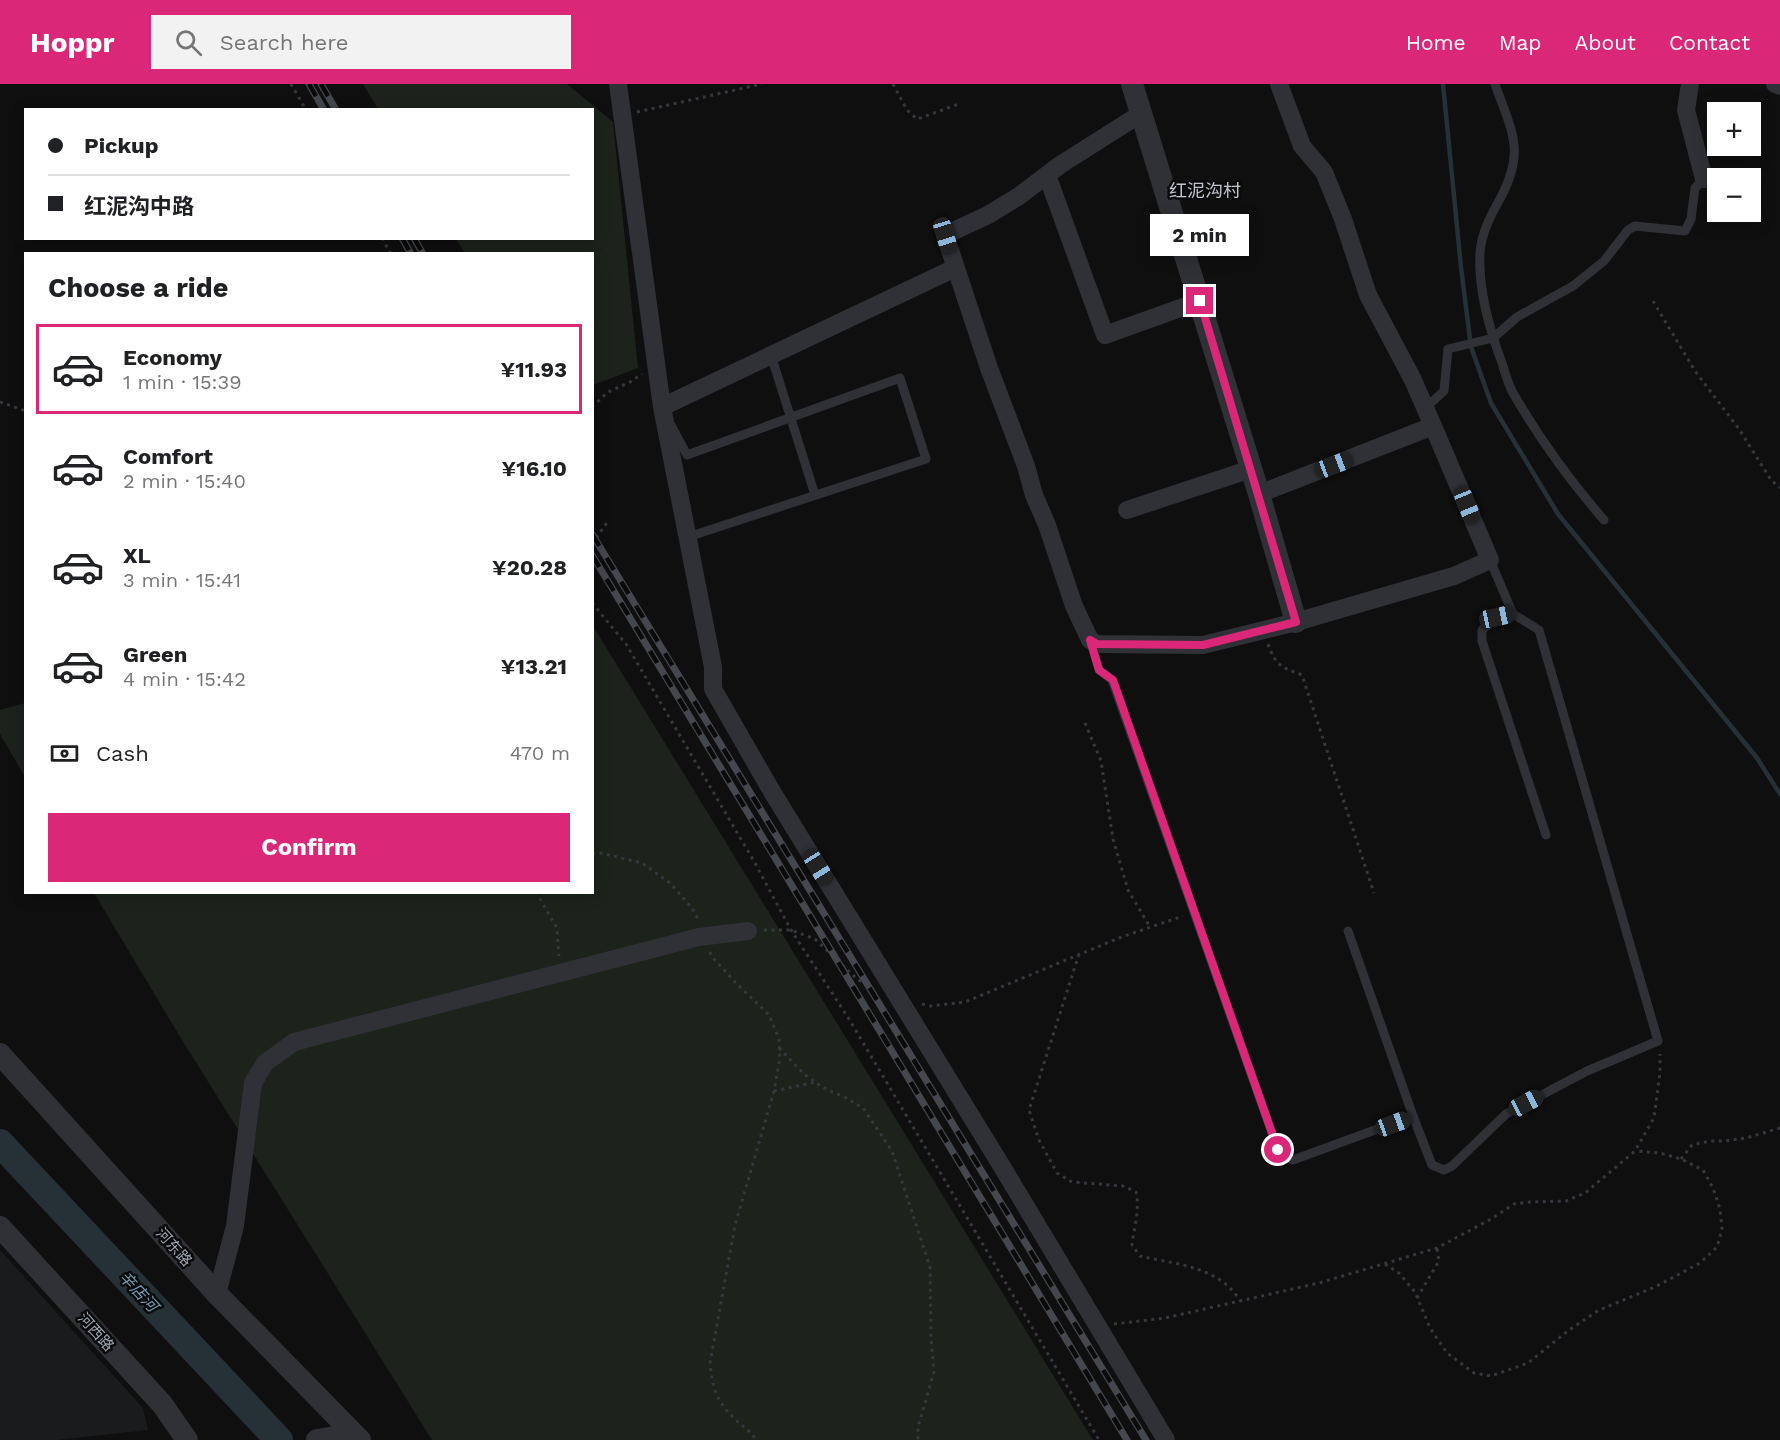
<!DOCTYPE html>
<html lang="en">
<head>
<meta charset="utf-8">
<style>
	:root { --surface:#fff; --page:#f2f2f2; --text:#202124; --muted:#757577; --line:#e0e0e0; --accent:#db2777 }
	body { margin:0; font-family:"Work Sans","Noto Sans SC",sans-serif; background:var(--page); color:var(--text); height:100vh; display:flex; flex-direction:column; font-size:22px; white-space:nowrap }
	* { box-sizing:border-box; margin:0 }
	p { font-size:20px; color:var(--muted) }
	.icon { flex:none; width:33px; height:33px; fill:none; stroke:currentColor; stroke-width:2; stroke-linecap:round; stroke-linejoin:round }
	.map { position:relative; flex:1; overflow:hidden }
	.side { position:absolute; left:24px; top:168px; width:570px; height:642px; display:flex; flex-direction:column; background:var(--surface); border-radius:0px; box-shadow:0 3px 15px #0003 }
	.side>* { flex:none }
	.hud { position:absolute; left:24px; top:24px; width:570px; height:132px; border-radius:0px; box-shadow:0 3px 15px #0003; display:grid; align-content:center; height:132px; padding:0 24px; background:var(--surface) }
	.buttons { position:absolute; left:1707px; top:18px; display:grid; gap:12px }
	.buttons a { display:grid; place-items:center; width:54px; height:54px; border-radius:0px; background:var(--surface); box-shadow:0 3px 15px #0003; font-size:30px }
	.end { position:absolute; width:27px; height:27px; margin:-14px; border:8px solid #db2777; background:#fff; box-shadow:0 0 0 3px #fff }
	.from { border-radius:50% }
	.bubble { position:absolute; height:42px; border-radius:0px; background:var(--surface); box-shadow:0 3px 15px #0003; font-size:20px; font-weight:700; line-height:42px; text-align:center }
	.car { position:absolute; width:18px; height:36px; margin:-18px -9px; border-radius:8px; box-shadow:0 0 4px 2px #0007; background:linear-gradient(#222 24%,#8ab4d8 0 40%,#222 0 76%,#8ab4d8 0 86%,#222 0) }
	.hud b { display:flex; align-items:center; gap:21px; height:57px; font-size:22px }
	.hud b+b { border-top:2px solid var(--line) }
	.hud i { width:15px; height:15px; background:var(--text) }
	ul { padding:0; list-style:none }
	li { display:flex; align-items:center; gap:18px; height:90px; margin:0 12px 9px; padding:0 12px; border:3px solid transparent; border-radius:0px }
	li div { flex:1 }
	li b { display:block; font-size:22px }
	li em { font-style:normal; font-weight:700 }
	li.current { border-color:var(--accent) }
	li>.icon { width:54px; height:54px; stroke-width:1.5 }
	h2 { padding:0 24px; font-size:27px; line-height:72px }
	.pay { display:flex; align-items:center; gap:15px; height:66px; padding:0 24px; font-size:22px }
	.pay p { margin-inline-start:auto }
	.button { display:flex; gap:12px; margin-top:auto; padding:12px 24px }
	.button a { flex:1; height:69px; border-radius:0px; background:var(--accent); color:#fff; font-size:24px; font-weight:700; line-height:69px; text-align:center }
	header { display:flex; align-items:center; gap:36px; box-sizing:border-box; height:84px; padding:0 30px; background:var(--accent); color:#fff }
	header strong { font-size:28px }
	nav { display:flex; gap:33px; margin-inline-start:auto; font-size:21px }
	.search { width:420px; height:54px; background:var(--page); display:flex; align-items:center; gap:15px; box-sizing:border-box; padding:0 21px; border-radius:0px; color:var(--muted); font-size:22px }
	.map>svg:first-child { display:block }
	.built { fill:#1a1b1d }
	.green { fill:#1b231b }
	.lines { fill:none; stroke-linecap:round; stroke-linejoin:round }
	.stream { stroke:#263137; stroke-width:4.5 }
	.river { stroke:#263137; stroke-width:28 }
	.path { stroke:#35383d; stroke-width:3; stroke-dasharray:3 4.5; stroke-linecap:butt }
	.service { stroke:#2f3136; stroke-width:9 }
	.minor { stroke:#2f3136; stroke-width:18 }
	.tertiary { stroke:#2f3136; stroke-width:22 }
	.rail-casing { stroke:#44474d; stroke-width:7 }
	.rail { stroke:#0a0a0b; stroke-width:4.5; stroke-dasharray:14; stroke-linecap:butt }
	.route { stroke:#db2777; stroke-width:8 }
	.labels { text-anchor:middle; stroke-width:5; stroke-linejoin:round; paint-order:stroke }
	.street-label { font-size:15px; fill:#9ea7b3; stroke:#0a0a0b }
	.water-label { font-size:16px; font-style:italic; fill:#719bb2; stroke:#0a0a0b }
	.quarter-label { font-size:18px; fill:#c0c5ce; stroke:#0a0a0b }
</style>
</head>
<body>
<header>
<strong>Hoppr</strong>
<div class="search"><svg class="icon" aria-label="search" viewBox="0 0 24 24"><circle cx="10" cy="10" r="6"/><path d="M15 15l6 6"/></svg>Search here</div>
<nav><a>Home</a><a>Map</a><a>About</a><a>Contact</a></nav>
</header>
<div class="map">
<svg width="1780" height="1356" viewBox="0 0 1780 1356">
	<rect width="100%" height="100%" fill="#0f0f10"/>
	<path class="built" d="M0,1166L143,1324L148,1346L57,1356H0Z"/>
	<path class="green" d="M363,0H567L613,38L638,284L593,301L592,170L465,169L456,155L592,154V26L378,25Z
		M593,542L1093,1356H432L182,956L94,809L592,808Z
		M25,619H26L25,693L0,650V626Z"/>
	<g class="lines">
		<path class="stream" d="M1443,0L1461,183L1471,263L1491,319L1558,430L1757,674L1780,710"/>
		<path class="river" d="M0,1059L279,1356"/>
		<path class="path" d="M291,0L306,26
			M893,0L907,26L917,35L959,20
			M637,28L762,0
			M382,154L391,170
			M1653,217L1695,287L1739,345L1771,396L1780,404
			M0,318L26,327
			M592,323L608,308L630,298L642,290
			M592,460L608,437
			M592,519L626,560L755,779L791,846L849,935L1099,1356
			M1268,560C1276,582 1281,583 1302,591L1374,809
			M1085,639L1101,677L1113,755L1128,806L1150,843
			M592,647V673
			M592,770L601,769L642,779L670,799L692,824L699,837
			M544,808L540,815L557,844L559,872
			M764,846H791L815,855L858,896L871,901
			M710,868L712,873L735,898L769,931L779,955L780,974L774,1007L735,1141L710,1279C712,1301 715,1315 732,1332C740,1341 750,1346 756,1356
			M1079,870L1029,1026L1039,1056L1057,1089L1072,1098L1123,1102L1136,1108C1140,1126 1134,1143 1132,1161L1140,1172C1169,1179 1205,1181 1229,1203C1233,1207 1237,1212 1241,1217
			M922,920L931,922L965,918L1119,854L1183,832
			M779,964L804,990L822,1003L846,1014L863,1024L892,1067L930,1183L931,1254L934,1288L918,1343V1356
			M774,1007L816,998
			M1681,1075L1692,1061L1710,1057H1725L1746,1054L1780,1044
			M1385,1180L1399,1189L1415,1208L1430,1244L1447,1269L1474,1289L1491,1292L1528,1279L1569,1246L1599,1226L1655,1203L1700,1179L1717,1163L1722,1145L1720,1125L1713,1104L1703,1086L1681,1075L1660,1069L1635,1067
			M1417,1214L1439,1177L1437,1165
			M1114,1240L1165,1234L1319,1199L1437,1164L1491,1135L1514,1120L1529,1118L1566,1117L1585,1109L1635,1067L1654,1034L1660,989V970"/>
		<path class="service" d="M1495,0C1511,46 1526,66 1501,113C1491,131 1482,147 1480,168C1478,206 1489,244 1502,279C1505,289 1508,300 1513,309C1539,354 1570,397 1604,436
			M771,271L815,411
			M1425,324L1444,307L1448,265L1493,254L1517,233L1573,202L1604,177L1628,146L1635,142L1685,147L1691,135L1695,104L1704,95
			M671,341L687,371L900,294L926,375L688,453
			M1513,530L1497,533L1482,546V557L1546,751
			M1091,558L1099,586L1112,596L1278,1066L1293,1076L1413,1032L1432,1081L1444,1086L1452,1082L1506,1030L1587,987L1658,957L1539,546L1513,530L1490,476
			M1348,847L1413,1032"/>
		<path class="minor" d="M618,0L662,323L713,583V605L771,706L1001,1081L1166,1356
			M1690,0L1686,26L1704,95
			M1775,0L1780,2
			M1142,29L1060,81L1019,112L988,131L945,151L989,284L1026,382L1034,411L1047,441L1074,522L1090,556L1097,560L1203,561L1296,538L1416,503L1454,492L1490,476L1433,342
			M1047,91L1105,251L1200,217
			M662,323L955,184
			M1259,410L1433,342L1413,296L1368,211L1343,135L1324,88L1302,62L1279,0
			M1127,426L1251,385
			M217,1210L235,1142L253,999L265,979L294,958L699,853L748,847"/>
		<path class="tertiary" d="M1132,0L1259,410L1296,538
			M0,970L217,1210L354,1350
			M0,1143L162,1320L187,1356
			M317,1356L354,1350L360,1356"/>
		<g class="rail-casing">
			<path id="rail" d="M309,0L324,26
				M321,0L336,26
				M402,154L411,170
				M414,154L423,170
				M592,450L1146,1356
				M592,471L1127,1356"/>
		</g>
		<use href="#rail" class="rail"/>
	</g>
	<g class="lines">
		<path class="route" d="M1200,217L1296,538L1203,561L1097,560L1090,556L1099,586L1113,596L1278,1066"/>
	</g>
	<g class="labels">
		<g class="street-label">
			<text transform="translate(174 1163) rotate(48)" y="5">河东路</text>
			<text transform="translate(96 1248) rotate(48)" y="5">河西路</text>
		</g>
		<g class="water-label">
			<text transform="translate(139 1207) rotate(47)" y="6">辛店河</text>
		</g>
		<g class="quarter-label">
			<text x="1205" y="113">红泥沟村</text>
		</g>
	</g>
</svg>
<div class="buttons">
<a>+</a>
<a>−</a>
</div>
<i class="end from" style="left:1278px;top:1066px"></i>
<i class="end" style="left:1200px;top:217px"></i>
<div class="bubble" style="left:1150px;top:130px;width:99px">2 min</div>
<i class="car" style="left:945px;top:151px;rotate:163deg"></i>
<i class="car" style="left:1334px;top:381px;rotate:69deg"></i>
<i class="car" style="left:1467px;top:421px;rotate:158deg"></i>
<i class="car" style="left:1497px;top:533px;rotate:78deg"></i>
<i class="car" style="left:818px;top:783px;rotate:148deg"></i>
<i class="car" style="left:1526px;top:1019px;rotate:62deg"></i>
<i class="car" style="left:1393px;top:1040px;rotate:70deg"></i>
<div class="hud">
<b><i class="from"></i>Pickup</b>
<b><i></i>红泥沟中路</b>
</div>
<section class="side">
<h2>Choose a ride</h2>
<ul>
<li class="current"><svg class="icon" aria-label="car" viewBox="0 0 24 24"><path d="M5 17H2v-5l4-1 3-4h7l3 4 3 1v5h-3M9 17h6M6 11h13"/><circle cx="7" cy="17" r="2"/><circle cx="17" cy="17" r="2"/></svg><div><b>Economy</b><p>1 min · 15:39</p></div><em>¥11.93</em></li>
<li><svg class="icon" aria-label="car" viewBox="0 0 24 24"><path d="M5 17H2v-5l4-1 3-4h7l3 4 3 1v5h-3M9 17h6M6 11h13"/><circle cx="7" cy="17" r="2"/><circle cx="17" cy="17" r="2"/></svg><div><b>Comfort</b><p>2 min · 15:40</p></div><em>¥16.10</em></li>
<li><svg class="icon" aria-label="car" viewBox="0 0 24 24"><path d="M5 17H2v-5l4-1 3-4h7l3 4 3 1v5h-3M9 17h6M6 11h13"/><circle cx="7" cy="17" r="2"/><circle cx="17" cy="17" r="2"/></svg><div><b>XL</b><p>3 min · 15:41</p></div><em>¥20.28</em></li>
<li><svg class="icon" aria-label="car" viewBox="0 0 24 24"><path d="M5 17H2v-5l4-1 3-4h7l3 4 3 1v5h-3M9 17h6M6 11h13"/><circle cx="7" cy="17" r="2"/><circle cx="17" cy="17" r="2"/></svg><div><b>Green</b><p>4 min · 15:42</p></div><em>¥13.21</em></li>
</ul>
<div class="pay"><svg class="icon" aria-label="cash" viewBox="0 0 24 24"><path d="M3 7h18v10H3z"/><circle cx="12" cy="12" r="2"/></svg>Cash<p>470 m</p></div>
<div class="button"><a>Confirm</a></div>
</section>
</div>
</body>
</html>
